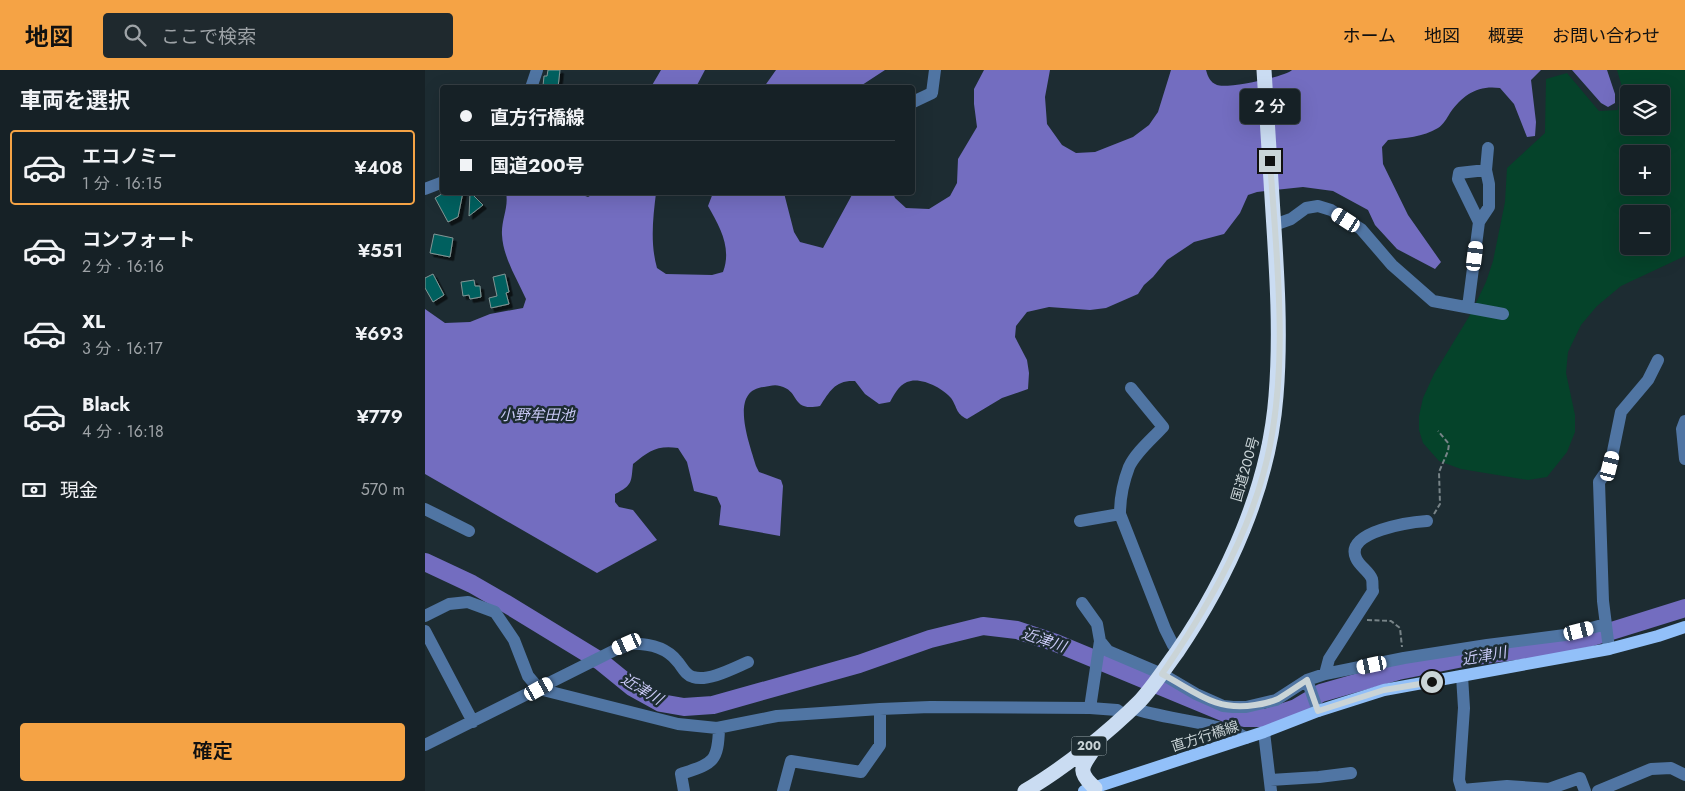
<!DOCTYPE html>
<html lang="ja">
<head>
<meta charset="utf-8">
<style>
	:root { --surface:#162126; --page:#1f292e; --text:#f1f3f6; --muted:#9ea3a7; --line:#353e43; --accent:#f5a345 }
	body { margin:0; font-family:Jost,"Noto Sans JP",sans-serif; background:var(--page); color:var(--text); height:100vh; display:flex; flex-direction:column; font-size:19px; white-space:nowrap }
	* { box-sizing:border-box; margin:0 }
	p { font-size:16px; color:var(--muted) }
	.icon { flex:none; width:28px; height:28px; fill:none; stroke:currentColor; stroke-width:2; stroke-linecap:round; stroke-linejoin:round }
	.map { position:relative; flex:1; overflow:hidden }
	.drawer { display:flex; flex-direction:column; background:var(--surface); width:425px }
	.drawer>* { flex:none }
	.top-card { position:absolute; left:15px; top:15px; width:475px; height:110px; border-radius:5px; box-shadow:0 5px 20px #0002,0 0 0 1px var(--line); display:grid; align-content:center; height:110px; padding:0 20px; background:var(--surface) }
	.tools { position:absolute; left:1195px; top:15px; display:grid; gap:10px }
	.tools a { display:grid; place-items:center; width:50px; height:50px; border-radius:5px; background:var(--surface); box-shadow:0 5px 20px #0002,0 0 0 1px var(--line); font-size:25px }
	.end { position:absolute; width:22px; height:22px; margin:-11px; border:6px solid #cad4d7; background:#111; box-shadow:0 0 0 2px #111 }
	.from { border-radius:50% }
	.bubble { position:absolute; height:35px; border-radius:5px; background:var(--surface); box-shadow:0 5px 20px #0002,0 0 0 1px var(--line); font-size:16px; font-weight:600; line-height:35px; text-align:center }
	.car { position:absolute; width:15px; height:30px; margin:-15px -8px; border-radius:6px; box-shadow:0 0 4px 1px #0007; background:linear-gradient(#fff 24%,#345 0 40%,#fff 0 76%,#345 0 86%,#fff 0) }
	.top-card b { display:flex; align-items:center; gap:18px; height:48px; font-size:19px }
	.top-card b+b { border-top:1px solid var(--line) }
	.top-card i { width:12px; height:12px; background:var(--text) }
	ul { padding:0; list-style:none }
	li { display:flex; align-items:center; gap:15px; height:75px; margin:0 10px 8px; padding:0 10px; border:2px solid transparent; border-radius:5px }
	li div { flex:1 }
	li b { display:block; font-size:19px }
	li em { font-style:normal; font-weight:600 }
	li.on { border-color:var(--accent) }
	li>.icon { width:45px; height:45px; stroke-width:1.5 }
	h2 { padding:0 20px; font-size:22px; line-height:60px }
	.pay { display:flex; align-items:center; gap:12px; height:55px; padding:0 20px; font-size:19px }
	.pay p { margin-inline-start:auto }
	.action { display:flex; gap:10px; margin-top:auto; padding:10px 20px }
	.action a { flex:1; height:58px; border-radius:5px; background:var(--accent); color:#111; font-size:20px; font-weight:600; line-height:58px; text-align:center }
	header { display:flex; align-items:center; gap:30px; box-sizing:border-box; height:70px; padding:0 25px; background:var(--accent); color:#111 }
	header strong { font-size:24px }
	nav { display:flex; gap:28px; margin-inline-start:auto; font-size:18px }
	.search { width:350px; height:45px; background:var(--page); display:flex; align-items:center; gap:12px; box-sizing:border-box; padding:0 18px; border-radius:5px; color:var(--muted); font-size:19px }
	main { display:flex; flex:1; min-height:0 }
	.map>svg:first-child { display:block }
	.green { fill:#05432a; fill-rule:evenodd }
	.water { fill:#736dc0 }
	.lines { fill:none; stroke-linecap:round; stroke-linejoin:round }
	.river { stroke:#736dc0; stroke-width:18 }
	.building { fill:#06615f; stroke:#829695; filter:url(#shadow) }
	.path { stroke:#788488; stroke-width:2; stroke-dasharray:5 2.5; stroke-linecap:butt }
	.minor { stroke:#5075a3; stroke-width:12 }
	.major { stroke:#92c0f9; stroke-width:12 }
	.highway { stroke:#cadcf2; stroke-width:15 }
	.route { stroke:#cad4d7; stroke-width:6 }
	.labels { text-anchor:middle; stroke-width:5; stroke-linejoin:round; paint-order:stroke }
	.shield { fill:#1d2c32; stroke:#96a2a6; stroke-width:1 }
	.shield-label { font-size:12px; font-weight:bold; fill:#cad4d7 }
	.street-label { font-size:14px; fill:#cad4d7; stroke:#1d2c32 }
	.water-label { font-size:15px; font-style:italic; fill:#c8c8f4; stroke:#1d2c32 }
</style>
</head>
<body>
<header>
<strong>地図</strong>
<div class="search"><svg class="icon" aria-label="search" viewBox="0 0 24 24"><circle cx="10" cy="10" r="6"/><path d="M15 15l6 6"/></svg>ここで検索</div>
<nav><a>ホーム</a><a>地図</a><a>概要</a><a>お問い合わせ</a></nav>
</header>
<main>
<section class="drawer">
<h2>車両を選択</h2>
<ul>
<li class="on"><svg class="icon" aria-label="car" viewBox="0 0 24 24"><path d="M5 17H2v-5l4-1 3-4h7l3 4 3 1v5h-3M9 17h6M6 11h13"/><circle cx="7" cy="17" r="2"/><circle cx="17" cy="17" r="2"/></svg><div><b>エコノミー</b><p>1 分 · 16:15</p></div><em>¥408</em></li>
<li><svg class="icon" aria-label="car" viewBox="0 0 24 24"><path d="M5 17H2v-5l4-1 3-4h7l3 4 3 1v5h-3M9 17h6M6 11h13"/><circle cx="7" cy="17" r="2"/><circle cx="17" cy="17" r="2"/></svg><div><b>コンフォート</b><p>2 分 · 16:16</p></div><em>¥551</em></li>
<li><svg class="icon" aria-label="car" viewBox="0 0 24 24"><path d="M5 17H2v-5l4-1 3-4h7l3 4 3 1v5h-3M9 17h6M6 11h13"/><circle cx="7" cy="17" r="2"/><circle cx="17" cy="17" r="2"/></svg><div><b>XL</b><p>3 分 · 16:17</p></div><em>¥693</em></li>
<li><svg class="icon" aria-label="car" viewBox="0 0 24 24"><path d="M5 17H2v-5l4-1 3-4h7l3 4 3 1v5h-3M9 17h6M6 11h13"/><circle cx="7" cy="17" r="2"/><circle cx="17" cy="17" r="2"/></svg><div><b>Black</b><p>4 分 · 16:18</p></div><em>¥779</em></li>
</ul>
<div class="pay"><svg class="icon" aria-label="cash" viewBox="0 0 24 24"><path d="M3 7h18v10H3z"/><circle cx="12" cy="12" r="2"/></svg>現金<p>570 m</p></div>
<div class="action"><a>確定</a></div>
</section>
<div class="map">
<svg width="1260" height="721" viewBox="0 0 1260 721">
	<defs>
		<filter id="shadow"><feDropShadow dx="3.5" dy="3.5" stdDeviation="0" flood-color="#0009"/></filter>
	</defs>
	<rect width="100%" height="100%" fill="#1d2c32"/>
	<path class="green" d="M1192,0H1260V186L1196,216L1172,236L1156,255L1143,282L1141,303L1150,345V362L1142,382L1122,407L1103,410L1036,399L1014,391L998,373L994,360V346L998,328L1009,304L1045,245L1061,212L1068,191L1080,132L1082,98L1120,63L1121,9L1142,3L1174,41L1193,40L1197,17ZM1204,24H1236V56H1204ZM1204,84H1236V116H1204ZM1204,144H1236V176H1204Z"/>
	<path class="water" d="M236,0H280L271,17H226Z
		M351,0H460L434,17H339Z
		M559,0H625L620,27L622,54L637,75L651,83L670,82L708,67L724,55L733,42L746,0H781C783,7 785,12 792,15C801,19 860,7 867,0H1116L1106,10L1111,52L1110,66L1102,67L1089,34L1075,18C1052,15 1038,25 1025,43C1022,48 1018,55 1013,58C998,67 980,68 963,70L957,77L958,94L983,145L1016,192L1010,199L972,179L950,155L943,140L908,121L878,117L832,122L823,125L815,143L799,164L769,172L742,190L728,207L719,215L713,224L681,238L665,240L624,237L602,242L591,256L590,267L602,290L604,303L603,319L577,328L542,349C530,343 533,338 526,328C518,318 495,306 482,312C473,316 469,325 465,332L454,334L440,324L430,311C410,310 405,321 395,336C365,342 376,321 355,316C350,314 344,316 339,317C303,320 325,375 331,396L334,402L356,410L358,416L355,466L294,455L296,436L292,427L269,421L262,392L253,378C232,375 224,381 208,394C206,412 208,415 190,424V432L194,437L208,440L232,470L172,503L0,404V239L20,253L45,252L65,244L98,238L101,229C92,209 78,187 77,165C76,150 84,137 81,123H152L163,127L170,123H231C228,148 225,173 232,198L241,204L287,205L298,202C307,178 295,157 283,136L288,123H359L369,162L375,172L398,178L428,123H468L470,128L481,138L504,139L525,126L532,113L533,89L552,57L549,34V19Z
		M1147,0H1182L1190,24V33L1183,37L1176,33Z"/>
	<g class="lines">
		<path class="river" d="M0,492L47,514L80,533L175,591L207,617L236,633L259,637L288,635L434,594L505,569L558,556L592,560L631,573L800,643L820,648H840L871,638L896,623L973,601L1043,587L1115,578L1164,568L1260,538"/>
	</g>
	<path class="building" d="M123,0H135L133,17L118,16L119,6H122Z
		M20,122H38L33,147L23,152L10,128Z
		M45,122L58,135L44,146Z
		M9,164L28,168L25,187L5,183Z
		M8,204L19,225L8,232L0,218V208Z
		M80,204L84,222L81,223L84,234L66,238L64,228L72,226L68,207Z
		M49,210L50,216H55L56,227L45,229L44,225L38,226L36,212Z"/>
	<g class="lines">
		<path class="path" d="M1009,444L1015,434L1014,402L1023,381L1024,374L1013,361
			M942,550L966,551L975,558L977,577"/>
		<path class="minor" d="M106,18L112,0
			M488,32L507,23L510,0
			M0,119L18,112
			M1054,152L1033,109L1034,103L1061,100
			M849,155L866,149L881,138L893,136L906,140L936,159L967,195L1008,231L1078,244
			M1043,237L1054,152L1064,137V114L1061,100L1063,78
			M706,318L738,357C727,369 711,382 704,397C699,410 695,429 695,444L740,559L748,575L755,578
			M1260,351L1257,359L1260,389
			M0,439L44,461
			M655,451L695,444
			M657,533L672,554L675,571L683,581L737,604L771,624L798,636L808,637H821L851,630L882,610L900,604L979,588L1062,575L1140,565L1181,554
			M0,546L24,534L43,532L70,542L89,570L103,606L114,619L253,654L292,658L352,646L455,639L505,637L665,638L692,640L699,645
			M0,561L48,652
			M1184,579L1178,531L1174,412L1185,396L1196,342L1223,310L1233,290
			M900,604L904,589L948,521C947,518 948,513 947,509C944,501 934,496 931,488C919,461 987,452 1002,451
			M1037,606L1039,638L1034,710L1037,720L1082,716L1124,719L1155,708L1160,721
			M882,610L893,641
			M665,638L675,571
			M707,638C733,647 761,649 788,656C801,659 809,660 821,668
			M839,662L846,721
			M0,675L202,574C220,573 240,576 252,591C257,596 260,605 268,607C283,612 309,598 323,592
			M845,710L894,707L926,703
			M259,721L256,704C288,693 293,693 294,658
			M358,721L366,691L436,702L455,675V639
			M1173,721L1226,699L1246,698L1260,705"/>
		<path class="major" d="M659,721L839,662L893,641L959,620L1184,579L1233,566L1260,557"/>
		<path class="highway" d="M670,718C650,700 658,696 670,677
			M600,721C638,699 684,662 715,631C729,616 740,598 752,582C803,507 844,417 851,326C856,265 852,204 848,143C845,95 842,48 839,0"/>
	</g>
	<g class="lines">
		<path class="route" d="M845,91C852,193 866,305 838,405C818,477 779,543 737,604C770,621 790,642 830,635C838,634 846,632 853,629C863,623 873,616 882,610L893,641L959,620L1007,612"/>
	</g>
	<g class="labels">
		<rect class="shield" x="646.5" y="666.5" width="35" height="19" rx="4"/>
		<g class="shield-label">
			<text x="664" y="680">200</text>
		</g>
		<g class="street-label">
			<text transform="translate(820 399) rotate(-74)" y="5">国道200号</text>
			<text transform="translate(780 666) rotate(-18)" y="5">直方行橋線</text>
		</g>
		<g class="water-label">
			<text x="112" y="350">小野牟田池</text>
			<text transform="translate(619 570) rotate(19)" y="5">近津川</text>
			<text transform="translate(1059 586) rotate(-10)" y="5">近津川</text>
			<text transform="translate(217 619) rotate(31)" y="5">近津川</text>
		</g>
	</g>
</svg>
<div class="tools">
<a><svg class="icon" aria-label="layers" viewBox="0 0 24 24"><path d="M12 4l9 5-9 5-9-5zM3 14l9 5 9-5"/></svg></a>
<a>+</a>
<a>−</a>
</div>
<i class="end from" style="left:1007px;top:612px"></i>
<i class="end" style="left:845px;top:91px"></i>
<div class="bubble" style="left:815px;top:19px;width:60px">2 分</div>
<i class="car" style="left:921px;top:150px;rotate:303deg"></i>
<i class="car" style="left:1050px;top:186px;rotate:7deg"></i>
<i class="car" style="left:1185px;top:396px;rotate:14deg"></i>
<i class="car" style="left:1154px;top:561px;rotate:76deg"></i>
<i class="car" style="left:202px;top:574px;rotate:246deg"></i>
<i class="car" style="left:947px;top:595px;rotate:258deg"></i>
<i class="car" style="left:114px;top:619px;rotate:61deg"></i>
<div class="top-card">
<b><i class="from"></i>直方行橋線</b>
<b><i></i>国道200号</b>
</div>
</div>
</main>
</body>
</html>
